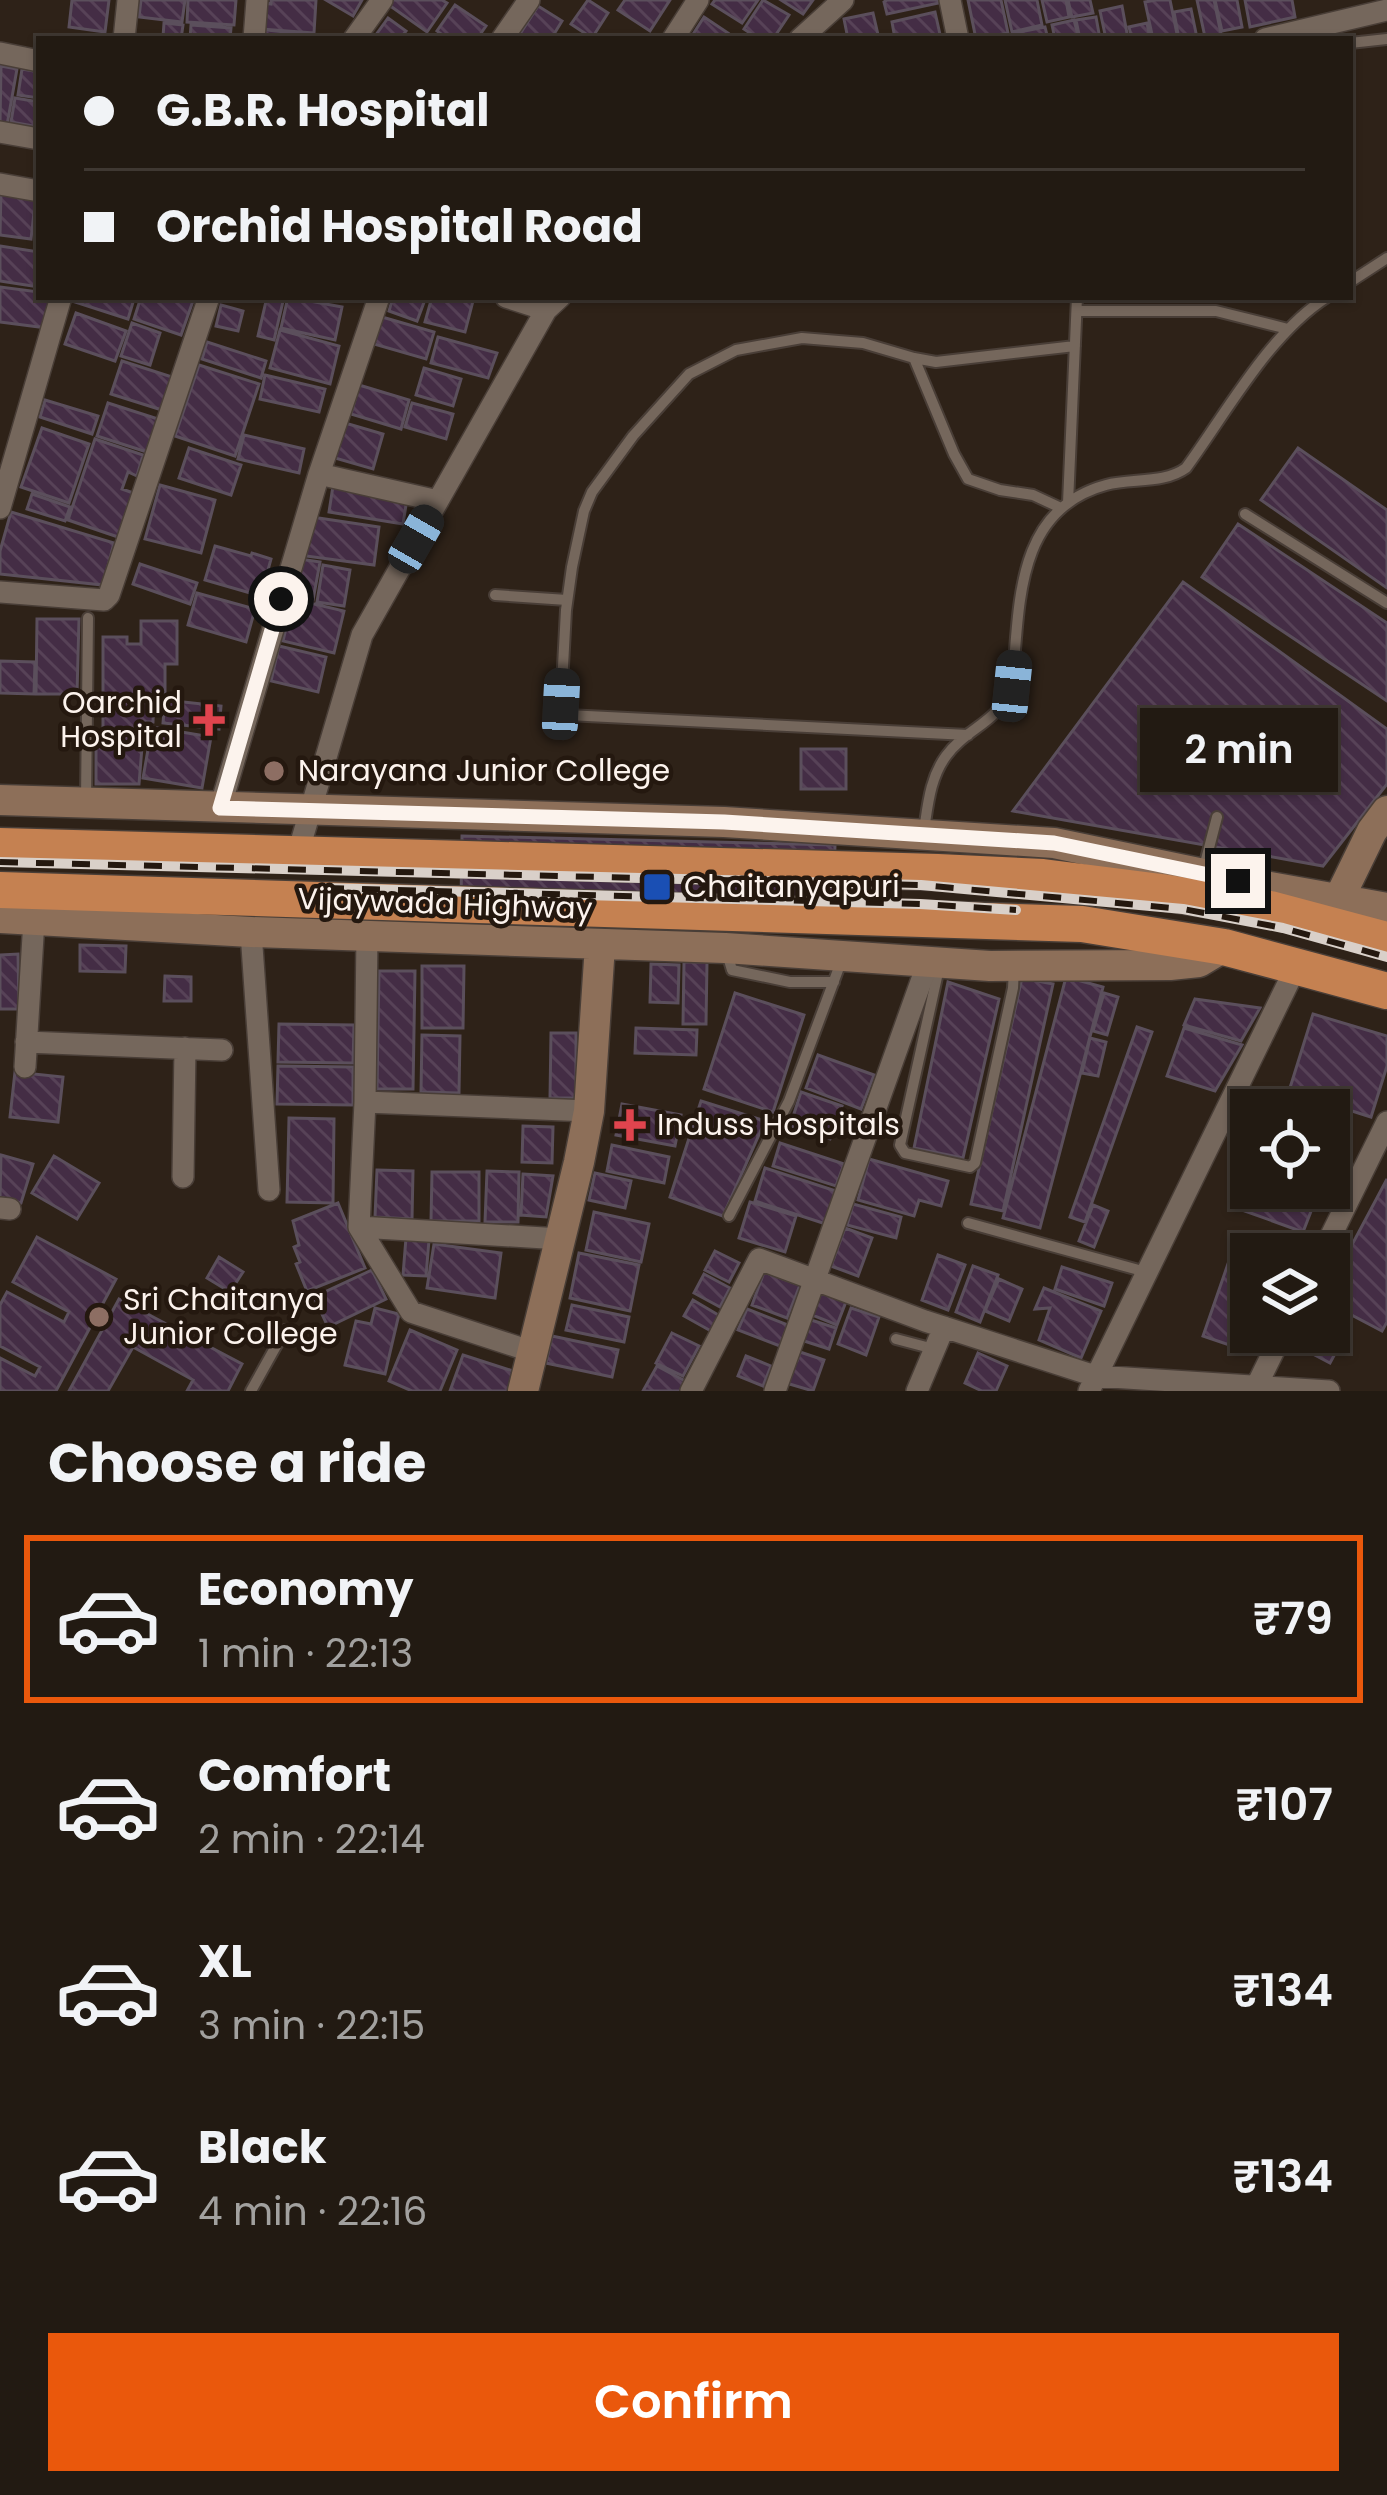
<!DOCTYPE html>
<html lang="en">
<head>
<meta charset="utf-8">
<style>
	:root { --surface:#221a12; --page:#2e2720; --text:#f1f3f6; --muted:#a2a19f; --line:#3f3832; --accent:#ea580c }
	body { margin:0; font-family:Poppins,sans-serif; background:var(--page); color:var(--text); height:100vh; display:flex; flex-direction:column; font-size:45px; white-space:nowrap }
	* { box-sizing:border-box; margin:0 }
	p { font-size:39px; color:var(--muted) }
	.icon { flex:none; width:66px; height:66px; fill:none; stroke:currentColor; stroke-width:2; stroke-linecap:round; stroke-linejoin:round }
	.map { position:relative; height:1391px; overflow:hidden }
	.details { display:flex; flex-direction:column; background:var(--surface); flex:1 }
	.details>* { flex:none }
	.banner { position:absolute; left:36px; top:36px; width:1317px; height:264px; border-radius:0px; box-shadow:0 3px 9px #0004,0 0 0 3px var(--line); display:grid; align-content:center; height:264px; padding:0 48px; background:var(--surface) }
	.fabs { position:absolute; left:1230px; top:1089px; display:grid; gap:24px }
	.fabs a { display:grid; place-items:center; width:120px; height:120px; border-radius:0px; background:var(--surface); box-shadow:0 3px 9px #0004,0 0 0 3px var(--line); font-size:60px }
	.end { position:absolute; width:54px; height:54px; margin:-27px; border:15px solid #fcf3ed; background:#111; box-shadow:0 0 0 6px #111 }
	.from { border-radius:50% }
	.bubble { position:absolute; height:84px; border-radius:0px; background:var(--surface); box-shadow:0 3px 9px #0004,0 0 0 3px var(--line); font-size:39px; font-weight:600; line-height:84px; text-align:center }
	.car { position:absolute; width:36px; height:72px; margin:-36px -18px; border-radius:15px; box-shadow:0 0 9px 3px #0007; background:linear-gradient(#222 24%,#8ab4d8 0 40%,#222 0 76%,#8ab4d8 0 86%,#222 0) }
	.banner b { display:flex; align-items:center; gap:42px; height:114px; font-size:45px }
	.banner b+b { border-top:3px solid var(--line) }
	.banner i { width:30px; height:30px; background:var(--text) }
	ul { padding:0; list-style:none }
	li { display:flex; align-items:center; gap:36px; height:168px; margin:0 24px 18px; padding:0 24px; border:6px solid transparent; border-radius:0px }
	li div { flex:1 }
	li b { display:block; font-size:45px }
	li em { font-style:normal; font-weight:600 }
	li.active { border-color:var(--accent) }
	li>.icon { width:108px; height:108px; stroke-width:1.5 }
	h2 { padding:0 48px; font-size:54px; line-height:144px }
	.primary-button { display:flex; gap:24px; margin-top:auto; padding:24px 48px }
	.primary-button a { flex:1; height:138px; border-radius:0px; background:var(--accent); color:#fff; font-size:48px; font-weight:600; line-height:138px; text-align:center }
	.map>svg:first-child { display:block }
	.building { fill:url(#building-back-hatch); stroke:#5b4f5c; stroke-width:3 }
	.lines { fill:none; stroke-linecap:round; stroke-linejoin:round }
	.lane-casing { stroke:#493e37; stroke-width:14 }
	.street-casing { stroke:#493e37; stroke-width:24 }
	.secondary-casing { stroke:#493e37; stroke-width:33 }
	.highway-casing { stroke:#493e37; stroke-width:39 }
	.lane { stroke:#75675c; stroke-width:10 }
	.street { stroke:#75675c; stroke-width:21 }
	.secondary { stroke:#8d6f59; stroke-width:30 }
	.highway { stroke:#c58151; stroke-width:36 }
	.rail-casing { stroke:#d9d0c9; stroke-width:10 }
	.rail { stroke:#24180f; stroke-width:6; stroke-dasharray:18; stroke-linecap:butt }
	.route { stroke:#fcf3ed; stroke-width:15 }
	.health-dot { fill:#e0444e; stroke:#24180f; stroke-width:4.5 }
	.education-dot { fill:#8d6e63; stroke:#24180f; stroke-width:4.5 }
	.transit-dot { fill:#1a4fb4; stroke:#24180f; stroke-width:4.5 }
	.labels { text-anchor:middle; stroke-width:9; stroke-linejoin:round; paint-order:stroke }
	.poi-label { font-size:30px; fill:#fcf3ed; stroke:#24180f; text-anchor:start }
	.street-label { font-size:30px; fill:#fcf3ed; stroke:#24180f }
</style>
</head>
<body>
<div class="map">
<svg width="1387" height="1391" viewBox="0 0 1387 1391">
	<defs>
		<pattern id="building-back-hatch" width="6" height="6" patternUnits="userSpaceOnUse" patternTransform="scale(3)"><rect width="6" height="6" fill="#442d45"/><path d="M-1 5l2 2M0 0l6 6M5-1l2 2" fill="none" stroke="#574257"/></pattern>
	</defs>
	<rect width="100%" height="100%" fill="#2e2218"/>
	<path class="building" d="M72,0H109L105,32L69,27Z
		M141,0H185L182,22L139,17Z
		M188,0H236L234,25L187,22Z
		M271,0H316L314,33L261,29L263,3L271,4Z
		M326,0H362L353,16Z
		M392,0H442L447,3L427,32L389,5Z
		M588,0L608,13L592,38L571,24Z
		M625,0H670L650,31L618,10Z
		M715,0H758L742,23L712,4Z
		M763,0L789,15L773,39H759L744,29Z
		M781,0H813L803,14Z
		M887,0H938L939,3L887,14L884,2Z
		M968,0H1001L1008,33L976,39Z
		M1005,0H1037L1042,25L1012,32Z
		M1042,0H1066L1069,17L1047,22Z
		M1068,0H1090L1093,13L1072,17Z
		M1156,0H1170L1178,39H1153L1145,2Z
		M1197,0H1214L1221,34L1205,37Z
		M1215,0H1237L1242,27L1222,31Z
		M1245,0H1292L1295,17L1250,27Z
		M455,5L486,26L477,39H448L437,31Z
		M538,6L562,21L551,39H527L520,34Z
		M1122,6L1128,39H1106L1100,11Z
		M1191,9L1197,38L1179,39L1174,12Z
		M935,12L941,39H895L892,22Z
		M873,13L879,39H848L844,19Z
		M704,17L728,33L723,39H690Z
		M1096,17L1100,39H1080L1076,20Z
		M388,18L406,31L400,39H373Z
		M1074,20L1079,39H1055L1052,25Z
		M164,23L183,25L181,39H151L152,36L163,37Z
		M1147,23L1150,39H1132L1129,27Z
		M191,25L231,28L230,39H190Z
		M1045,27L1048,39H1015L1014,33Z
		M258,29L312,35L311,39H257Z
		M1,66L17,69L7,125L0,124Z
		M22,69L39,72V98L18,95Z
		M15,98L39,102V127L11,122Z
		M1,190L36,195L31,239L0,235Z
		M0,246L39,252V287L0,281Z
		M0,287L39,292V297H51L47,328L0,322Z
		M76,297H129L134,299L128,319L75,302Z
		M141,297L194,298L181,335L134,319Z
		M267,297H284L274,340L258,336Z
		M288,297L342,307L335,340L281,328Z
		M393,297H426L417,321L389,311Z
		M432,297H474L465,332L425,322Z
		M221,305L243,311L238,331L216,326Z
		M76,313L126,331L115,361L65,344Z
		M382,317L434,332L426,359L374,344Z
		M132,323L160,333L150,365L121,356Z
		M280,330L339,346L330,384L270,368Z
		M438,337L497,353L488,378L431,363Z
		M207,342L266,361L261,378L202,359Z
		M122,361L172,377L162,410L111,394Z
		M199,365L259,384L235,456L175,436Z
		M424,368L461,379L453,406L416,395Z
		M265,375L325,389L319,412L260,399Z
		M359,385L409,400L401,429L351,414Z
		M45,400L98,416L92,434L40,417Z
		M108,403L158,419L147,452L97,436Z
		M412,403L453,414L446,439L405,427Z
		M345,423L383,434L373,469L335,458Z
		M42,428L89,444L69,503L21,487Z
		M244,435L304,449L299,473L238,459Z
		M95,439L143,455L137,476L128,472L122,489L136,494L121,538L68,520Z
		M189,448L241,465L231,495L179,478Z
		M1298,448L1387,510V588L1261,500Z
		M160,485L215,500L201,553L145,539Z
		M333,486L407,499L403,524L329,512Z
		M32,494L70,507L65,521L27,509Z
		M11,512L114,543L103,585L0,574V551Z
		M312,517L379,527L374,565L306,556Z
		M1238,524L1387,623V701L1202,577Z
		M215,546L251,556L252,553L271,559L261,596L205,580Z
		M300,559L320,562L313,600L293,597Z
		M140,564L197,583L190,604L133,584Z
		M323,565L350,570L344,606L317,602Z
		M1183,582L1387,729V784L1323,866L1013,811Z
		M197,593L255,609L246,642L188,625Z
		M293,599L344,611L334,653L283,641Z
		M37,619H79L77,694H36Z
		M141,621H177V664H165V694H154L153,722H146V747H142L139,784H96V732H103V637H127V644H141Z
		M279,646L326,657L318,692L271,681Z
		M0,661L35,662L34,694L0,693Z
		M165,700L221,706L219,729L163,723Z
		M152,727L211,737L202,788L143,778Z
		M801,749H846V789H801Z
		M462,836L835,845L833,910L461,901Z
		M80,945L126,946L125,972L80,971Z
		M18,954L19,1009H0V955Z
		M684,962H707L706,1024H683Z
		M651,964L679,965L678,1003L650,1002Z
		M422,966H464L463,1028H422Z
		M379,971H415L413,1089H377Z
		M165,976L191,977V1001H164Z
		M1066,977L1103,987L1040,1228L1003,1218Z
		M1022,978L1053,984L1003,1211L971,1204Z
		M948,982L999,999L963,1158L914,1148Z
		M735,993L804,1015L773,1112L704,1089Z
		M1104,993L1118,997L1107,1035L1093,1031Z
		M1195,999L1260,1008L1241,1041L1184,1025Z
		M1313,1014L1387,1036V1066L1371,1117L1289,1091Z
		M279,1024L354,1025L353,1063L278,1062Z
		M1137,1027L1152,1032L1085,1222L1070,1217Z
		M636,1028L697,1030L696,1055L635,1053Z
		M1184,1028L1242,1045L1215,1091L1167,1076Z
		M551,1033H576V1098H550Z
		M422,1035L460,1036L459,1093L421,1092Z
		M1090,1038L1106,1042L1098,1076L1082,1073Z
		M818,1055L874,1075L861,1109L806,1088Z
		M278,1066L353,1067V1105L277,1104Z
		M15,1072L63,1077L58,1122L10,1117Z
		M801,1092L842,1106L830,1139L790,1126Z
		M701,1101L765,1121L723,1216L670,1197Z
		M622,1104L681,1115L675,1146L616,1135Z
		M1336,1116L1340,1162L1329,1164V1117Z
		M289,1118L334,1119L333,1203L287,1202Z
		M523,1126L553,1127L552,1163L522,1162Z
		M780,1143L844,1164L836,1186L773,1166Z
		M612,1145L669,1157L664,1183L607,1171Z
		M1,1155L33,1164L21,1203L0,1197Z
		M54,1156L99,1183L77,1219L32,1193Z
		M869,1159L948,1181L941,1206L919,1200L914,1216L858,1200Z
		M765,1168L839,1192L829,1225L755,1201Z
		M377,1170L413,1171L412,1219L375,1217Z
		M487,1171L519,1172L518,1222H485Z
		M432,1172H479V1221H431Z
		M595,1173L631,1181L625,1208L589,1200Z
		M523,1174L553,1176L546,1217L521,1215Z
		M1387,1179V1322L1382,1331L1329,1303V1288Z
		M1254,1188H1280L1315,1201L1303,1232L1245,1211Z
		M750,1202L796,1216L785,1252L739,1238Z
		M338,1203L365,1268L307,1291L296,1264L300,1262L294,1247L299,1245L293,1221Z
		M853,1204L901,1217L896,1238L847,1225Z
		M1093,1205L1108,1211L1094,1247L1079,1241Z
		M594,1212L649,1224L641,1262L586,1250Z
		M845,1228L872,1238L858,1276L831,1266Z
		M1239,1232L1293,1239L1286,1254H1251V1323L1238,1348L1203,1336Z
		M37,1237L116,1279L56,1391H0V1358L35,1376L40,1367L0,1346V1305L7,1292L64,1322L69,1312L13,1282Z
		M406,1238L429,1240L426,1276L403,1275Z
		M434,1244L501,1253L495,1298L427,1288Z
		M715,1251L739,1263L729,1282L705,1270Z
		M579,1253L639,1265L630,1311L570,1298Z
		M938,1255L965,1265L948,1310L922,1300Z
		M219,1257L243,1272L230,1292L207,1278Z
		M973,1266L998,1275L980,1322L956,1312Z
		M1062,1267L1112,1283L1104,1306L1055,1289Z
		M372,1270L386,1299L328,1327L314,1297Z
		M764,1272L800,1285L787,1318L752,1305Z
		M704,1274L730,1288L720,1307L694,1293Z
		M999,1279L1022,1289L1009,1321L985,1311Z
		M1044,1288L1101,1311L1081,1358L1039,1340L1050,1308L1035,1309Z
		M822,1289L847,1299L837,1325L812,1315Z
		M119,1299L242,1364L228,1391H187L193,1380L133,1347L108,1391H69Z
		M693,1300L720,1316L711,1331L684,1316Z
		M572,1305L629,1317L624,1342L566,1330Z
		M375,1308L399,1314L385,1374L345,1365L356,1321L371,1324Z
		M851,1308L879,1317L866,1355L838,1344Z
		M747,1309L788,1325L780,1346L738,1330Z
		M1329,1315L1350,1326L1330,1363L1294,1344L1300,1332H1329Z
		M808,1319L836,1328L829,1349L801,1340Z
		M410,1330L457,1350L440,1391H412L389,1381Z
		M672,1333L699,1346L683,1376L656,1363Z
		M552,1336L618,1350L612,1377L546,1363Z
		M800,1352L824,1360L813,1391L786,1383L794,1360L797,1361Z
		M978,1353L1007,1366L996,1391H982L965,1383Z
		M463,1355L516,1372L509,1391H450Z
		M746,1356L771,1366L763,1386L738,1376Z
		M657,1366L685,1381L680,1391H643Z"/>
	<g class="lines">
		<g class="lane-casing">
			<path id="lane" d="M1350,43L1387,39
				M1350,282L1387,258
				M1077,311H1216L1288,329
				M914,358L954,454L968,479L1000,490L1033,495L1061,508
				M1068,503L1077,297
				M1245,514L1387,603
				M495,595L567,600
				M968,735L567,715L561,704L566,610L572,567L584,511L592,492L633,436L689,374L736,350L802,338L863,343L914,358L936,362L1075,346
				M86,800L88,618
				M924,830C928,804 930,778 946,756C967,727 999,723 1012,686C1020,609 1013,510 1106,485C1132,478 1164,484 1186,468C1227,412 1269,334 1327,297
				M1203,871L1217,817
				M726,950L732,970L790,982H834
				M939,968L900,1145L905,1153L970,1167L975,1163L1013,988L1014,969
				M729,1216L789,1101L841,962
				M968,1223L1146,1272
				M896,1339L934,1349
				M251,1391L285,1330"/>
		</g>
		<g class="street-casing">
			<path id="street" d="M950,0L958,39
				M124,39L128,0
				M254,39L257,0
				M354,39L382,0
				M502,39L529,0
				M673,39L698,0
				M800,39L843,0
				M1265,39L1387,10
				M0,53L39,61
				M0,132L39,139
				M0,184L39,191
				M506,297L546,310
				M319,474L438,501
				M0,508L61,297
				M0,592L104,600L109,595L209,297
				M220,808L319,474L379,297
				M297,856L362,635L546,310L560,297
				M251,932L269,1190
				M367,934L365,1102L359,1227L411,1312L533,1352
				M26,1042L222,1050
				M25,1067L34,920
				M365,1102L589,1111
				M183,1177L185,1048
				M0,1208L10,1209
				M359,1227L561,1239
				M1322,1254L1387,1122
				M1257,1385L1283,1332
				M691,1391L759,1259L925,1321L1095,1376L1329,1391
				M775,1391L928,962
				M917,1391L944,1327
				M1089,1391L1297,965"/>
		</g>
		<g class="secondary-casing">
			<path id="secondary" d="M0,800L724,822L1054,843L1237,881L1387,908
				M1333,911L1372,831L1387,811
				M0,918L251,932L725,948L990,966L1170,965L1199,962L1224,947
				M523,1391L579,1162L589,1111L600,945"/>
		</g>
		<g class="highway-casing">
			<path id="highway" d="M0,846L938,872L1043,877L1161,892L1270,909L1387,940
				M0,890L1082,924L1224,947L1387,991"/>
		</g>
		<use href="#lane" class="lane"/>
		<use href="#street" class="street"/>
		<use href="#secondary" class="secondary"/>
		<use href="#highway" class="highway"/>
		<g class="rail-casing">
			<path id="rail" d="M0,862L921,885L1183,909L1283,928L1387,957
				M326,888L920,904L1016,910"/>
		</g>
		<use href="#rail" class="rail"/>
	</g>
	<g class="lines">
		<path class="route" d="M281,599L220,808L724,822L1054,843L1238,881"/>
	</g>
	<g class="health-dot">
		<path d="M203 702h12v12h12v12h-12v12h-12v-12h-12v-12h12z"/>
		<path d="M624 1107h12v12h12v12h-12v12h-12v-12h-12v-12h12z"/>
	</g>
	<g class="education-dot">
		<circle cx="274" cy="771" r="12"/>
		<circle cx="99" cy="1317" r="12"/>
	</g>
	<rect class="transit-dot" x="642" y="872" width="30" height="30" rx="6"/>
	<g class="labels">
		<g class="poi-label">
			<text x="182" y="713" text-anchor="end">Oarchid<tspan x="182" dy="34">Hospital</tspan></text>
			<text x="298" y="781">Narayana Junior College</text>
			<text x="684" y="897">Chaitanyapuri</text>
			<text x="657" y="1135">Induss Hospitals</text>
			<text x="123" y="1310">Sri Chaitanya<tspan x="123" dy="34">Junior College</tspan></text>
		</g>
		<g class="street-label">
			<text transform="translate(445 904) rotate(2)" y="10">Vijaywada Highway</text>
		</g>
	</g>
</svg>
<div class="fabs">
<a><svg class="icon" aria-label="locate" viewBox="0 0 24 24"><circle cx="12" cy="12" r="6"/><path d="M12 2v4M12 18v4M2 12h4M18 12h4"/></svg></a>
<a><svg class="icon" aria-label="layers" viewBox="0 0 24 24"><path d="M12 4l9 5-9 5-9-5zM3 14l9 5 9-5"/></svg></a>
</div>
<i class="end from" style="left:281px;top:599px"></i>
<i class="end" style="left:1238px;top:881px"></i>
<div class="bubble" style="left:1140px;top:708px;width:198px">2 min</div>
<i class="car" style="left:416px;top:539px;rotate:30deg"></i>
<i class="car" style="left:1012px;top:686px;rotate:6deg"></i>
<i class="car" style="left:561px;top:704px;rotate:3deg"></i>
<div class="banner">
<b><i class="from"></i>G.B.R. Hospital</b>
<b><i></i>Orchid Hospital Road</b>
</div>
</div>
<section class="details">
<h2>Choose a ride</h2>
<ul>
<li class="active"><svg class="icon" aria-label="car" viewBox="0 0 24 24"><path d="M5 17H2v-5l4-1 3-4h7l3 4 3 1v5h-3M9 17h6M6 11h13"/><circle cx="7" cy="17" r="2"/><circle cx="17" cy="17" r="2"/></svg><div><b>Economy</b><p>1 min · 22:13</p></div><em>₹79</em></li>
<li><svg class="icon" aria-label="car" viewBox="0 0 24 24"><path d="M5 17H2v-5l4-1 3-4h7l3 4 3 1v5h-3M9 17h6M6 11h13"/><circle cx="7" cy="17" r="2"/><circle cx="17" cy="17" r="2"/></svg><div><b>Comfort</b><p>2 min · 22:14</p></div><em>₹107</em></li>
<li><svg class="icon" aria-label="car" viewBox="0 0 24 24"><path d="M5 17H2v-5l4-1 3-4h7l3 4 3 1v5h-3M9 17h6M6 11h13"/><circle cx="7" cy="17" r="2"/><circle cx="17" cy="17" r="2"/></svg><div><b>XL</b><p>3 min · 22:15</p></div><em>₹134</em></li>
<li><svg class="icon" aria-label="car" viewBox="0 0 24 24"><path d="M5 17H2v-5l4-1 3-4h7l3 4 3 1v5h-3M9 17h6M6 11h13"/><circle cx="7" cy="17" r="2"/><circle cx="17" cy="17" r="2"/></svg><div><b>Black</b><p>4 min · 22:16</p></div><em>₹134</em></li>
</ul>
<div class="primary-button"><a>Confirm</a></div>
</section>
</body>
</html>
